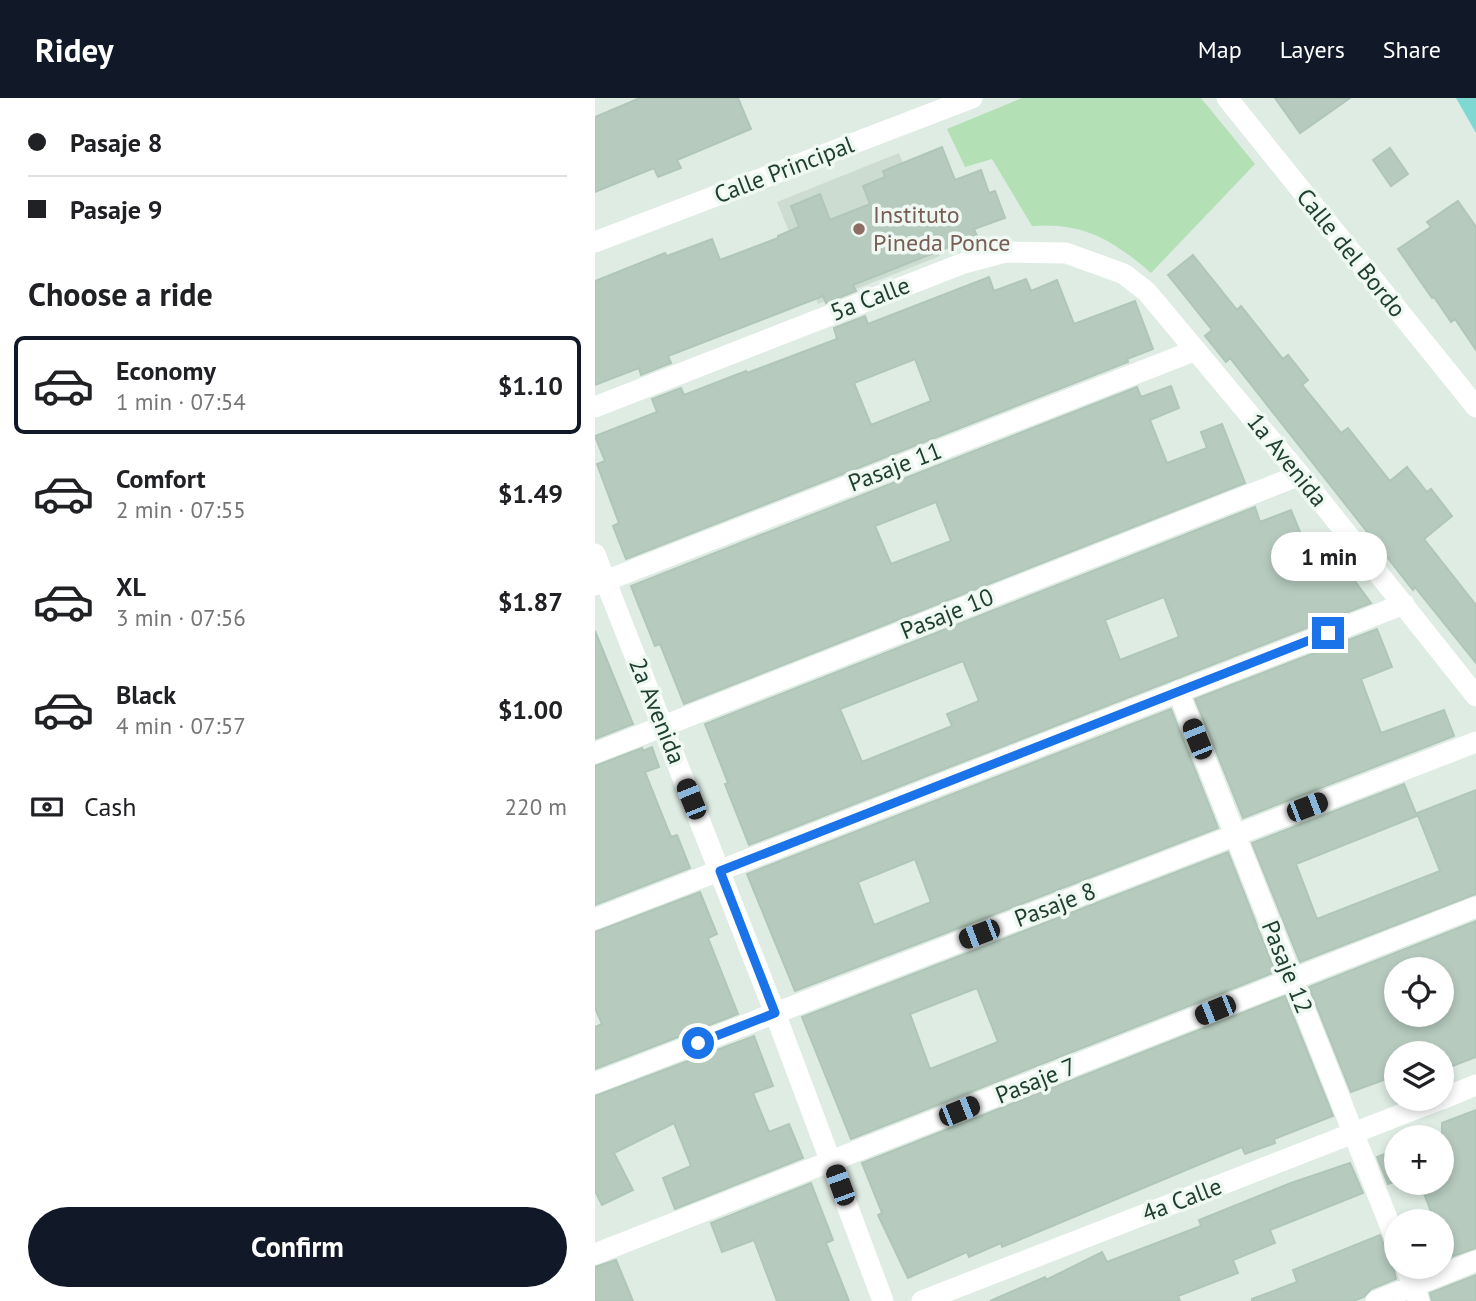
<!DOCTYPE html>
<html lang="en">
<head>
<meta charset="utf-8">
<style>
	:root { --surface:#fff; --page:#f2f2f2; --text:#202124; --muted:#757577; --line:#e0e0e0; --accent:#111827 }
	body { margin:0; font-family:"PT Sans",sans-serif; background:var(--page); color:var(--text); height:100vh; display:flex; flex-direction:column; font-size:26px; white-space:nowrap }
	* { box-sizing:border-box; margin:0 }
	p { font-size:23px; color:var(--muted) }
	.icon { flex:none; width:38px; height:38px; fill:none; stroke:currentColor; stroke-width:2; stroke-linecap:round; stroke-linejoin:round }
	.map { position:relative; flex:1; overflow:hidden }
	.sheet { display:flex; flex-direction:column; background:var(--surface); width:595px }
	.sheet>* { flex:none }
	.guide { display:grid; align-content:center; height:154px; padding:0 28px; background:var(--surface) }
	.buttons { position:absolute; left:789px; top:859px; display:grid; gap:14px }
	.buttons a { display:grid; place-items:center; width:70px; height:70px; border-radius:50%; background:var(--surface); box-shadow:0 4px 10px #0003; font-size:35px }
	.end { position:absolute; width:32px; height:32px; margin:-16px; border:9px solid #1a73e8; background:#fff; box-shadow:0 0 0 4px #fff }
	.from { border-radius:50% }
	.bubble { position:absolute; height:49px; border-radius:24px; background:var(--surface); box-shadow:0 4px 10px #0003; font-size:23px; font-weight:800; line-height:49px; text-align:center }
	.car { position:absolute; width:21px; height:42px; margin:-21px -10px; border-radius:9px; box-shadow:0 0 5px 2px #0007; background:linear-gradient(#222 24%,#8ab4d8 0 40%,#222 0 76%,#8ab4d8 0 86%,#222 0) }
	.guide b { display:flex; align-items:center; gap:24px; height:66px; font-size:26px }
	.guide b+b { border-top:2px solid var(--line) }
	.guide i { width:18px; height:18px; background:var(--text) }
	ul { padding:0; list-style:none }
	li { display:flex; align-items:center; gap:21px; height:98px; margin:0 14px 10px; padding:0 14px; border:4px solid transparent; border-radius:10px }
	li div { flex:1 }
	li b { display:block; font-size:26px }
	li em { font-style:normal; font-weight:800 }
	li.selected { border-color:var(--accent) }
	li>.icon { width:63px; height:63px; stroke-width:1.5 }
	h2 { padding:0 28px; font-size:32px; line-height:84px }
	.pay { display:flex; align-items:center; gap:18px; height:77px; padding:0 28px; font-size:26px }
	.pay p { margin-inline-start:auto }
	.primary-button { display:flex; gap:14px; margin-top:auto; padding:14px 28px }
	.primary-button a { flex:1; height:80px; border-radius:42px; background:var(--accent); color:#fff; font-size:28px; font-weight:800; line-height:80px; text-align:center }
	header { display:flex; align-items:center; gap:42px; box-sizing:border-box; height:98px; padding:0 35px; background:var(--accent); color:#fff }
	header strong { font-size:33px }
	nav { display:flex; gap:38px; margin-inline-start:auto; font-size:24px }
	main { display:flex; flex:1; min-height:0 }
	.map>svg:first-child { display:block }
	.built { fill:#cddcd1 }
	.green { fill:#b4e0b6 }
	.water { fill:#7fd8d1 }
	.building { fill:#b6cabe; stroke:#b0c6b8; stroke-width:2; fill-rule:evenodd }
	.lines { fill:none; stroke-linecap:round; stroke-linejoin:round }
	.minor { stroke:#fff; stroke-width:21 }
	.route { stroke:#1a73e8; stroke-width:9 }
	.education-dot { fill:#8d6e63; stroke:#eff8f2; stroke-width:2.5 }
	.labels { text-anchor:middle; stroke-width:7; stroke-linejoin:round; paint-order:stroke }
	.street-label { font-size:24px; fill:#1e3e2e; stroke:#eff8f2 }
	.education-label { font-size:24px; fill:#785e54; stroke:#eff8f2; text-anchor:start }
</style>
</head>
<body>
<header>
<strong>Ridey</strong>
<nav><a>Map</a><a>Layers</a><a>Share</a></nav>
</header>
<main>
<section class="sheet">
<div class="guide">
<b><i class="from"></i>Pasaje 8</b>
<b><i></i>Pasaje 9</b>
</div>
<h2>Choose a ride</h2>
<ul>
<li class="selected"><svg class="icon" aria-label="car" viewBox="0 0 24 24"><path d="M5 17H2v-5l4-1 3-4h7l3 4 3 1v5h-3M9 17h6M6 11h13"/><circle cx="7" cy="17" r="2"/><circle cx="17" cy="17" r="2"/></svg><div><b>Economy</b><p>1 min · 07:54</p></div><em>$1.10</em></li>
<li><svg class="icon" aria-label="car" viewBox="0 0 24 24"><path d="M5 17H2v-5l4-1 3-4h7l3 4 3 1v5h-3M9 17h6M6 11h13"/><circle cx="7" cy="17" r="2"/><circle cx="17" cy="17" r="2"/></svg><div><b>Comfort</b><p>2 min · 07:55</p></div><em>$1.49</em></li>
<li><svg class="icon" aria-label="car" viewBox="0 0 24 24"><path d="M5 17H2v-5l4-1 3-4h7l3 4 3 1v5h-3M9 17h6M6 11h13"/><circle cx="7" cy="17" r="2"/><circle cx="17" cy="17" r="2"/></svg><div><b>XL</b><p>3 min · 07:56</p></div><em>$1.87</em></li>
<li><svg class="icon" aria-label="car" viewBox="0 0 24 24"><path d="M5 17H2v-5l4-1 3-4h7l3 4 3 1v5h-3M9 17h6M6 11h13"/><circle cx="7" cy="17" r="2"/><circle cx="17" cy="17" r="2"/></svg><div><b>Black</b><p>4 min · 07:57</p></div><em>$1.00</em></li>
</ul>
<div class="pay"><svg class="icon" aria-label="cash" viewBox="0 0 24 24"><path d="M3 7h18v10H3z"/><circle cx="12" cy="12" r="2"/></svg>Cash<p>220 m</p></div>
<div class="primary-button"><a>Confirm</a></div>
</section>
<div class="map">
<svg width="881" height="1203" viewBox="0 0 881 1203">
	<rect width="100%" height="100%" fill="#deece3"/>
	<path class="built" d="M304,55L345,158L223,206L182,104Z"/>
	<path class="green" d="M427,0H606L660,66L556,175C518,142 488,124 437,128L397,61L370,69L352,31Z"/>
	<path class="water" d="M861,0H881V35Z"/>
	<path class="building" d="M45,0H143L156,31L82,62L86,70L63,79L59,70L0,94V19Z
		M680,0H755L705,35Z
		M347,49L360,82L386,72L394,95L400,93L410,120L379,131L382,138L258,187L261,193L231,205L228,198L73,258L76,265L46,277L44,270L0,287V183L70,155L72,158L117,141L125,162L183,140V138L204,129L196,108L225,96L235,122L275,106L268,88L290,79L288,73Z
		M795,50L813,76L796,88L778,62Z
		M863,103L881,129V252L860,221L856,224L839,199L837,200L803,151L836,129L832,124Z
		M598,157L642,212L646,208L688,261L693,257L713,282L707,287L746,335L753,330L795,383L812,369L832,394L836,391L857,418L829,441L881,507V565L820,489L818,492L635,260L631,264L610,238L617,232L573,177Z
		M394,179L399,193L431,181L436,193L462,182L479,226L540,203L558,251L532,261L533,264L31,461L18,428L24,425L2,366L10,363L0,338L62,314L57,301L86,290L89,297L151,273L152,275L242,241L239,230L270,218L273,226ZM320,261L336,303L276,327L259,285Z
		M576,288L584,310L555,322L572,365L612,350L606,334L627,326L650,385L89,606L65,546L60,548L36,488L542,289L546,299ZM341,404L356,443L296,466L280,428Z
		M660,409L665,424L696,412L714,456L734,448L776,505L154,747L130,686L133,685L110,626ZM569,499L584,539L525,562L510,522ZM368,563L384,603L352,616L357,628L267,664L245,611Z
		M782,531L797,569L766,581L786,635L849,612L859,638L648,720L600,601Z
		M0,533L38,626L0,641Z
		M576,611L623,730L200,893L152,776ZM320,761L336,804L279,827L263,784Z
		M57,649L64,669L50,674L76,739L82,737L95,770L0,807V668L47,650L48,653Z
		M809,686L822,718L701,766L722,821L845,773L822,715L881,692V796L705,864L657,745Z
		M633,754L680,874L256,1041L207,919ZM382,890L403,944L335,971L315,916Z
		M105,794L122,836L113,840L143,916L0,971V929L7,926L0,910V834Z
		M881,823V959L847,972V956H802V977L756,994L714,889ZM802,872H847V917H802Z
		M690,898L738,1018L679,1041L680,1045L650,1056L647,1049L615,1062L407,1149L406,1145L374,1159L372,1154L313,1180L283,1117L287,1115L267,1065Z
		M159,938L178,988L158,995L174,1034L194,1026L208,1060L80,1111L68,1080L96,1068L79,1025L19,1055L38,1092L7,1107L0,1093V998Z
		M881,1012V1150L847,1162V1124H840L825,1085H847V1025Z
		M802,1051V1083L793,1086L782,1059Z
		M755,1065L768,1095L675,1132L680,1145L638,1162L643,1175L583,1198L585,1203H395L450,1179L451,1182L507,1154L512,1164L606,1128L604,1122L696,1085Z
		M216,1085L238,1142L231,1145L254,1203H182L159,1142L127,1154L116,1125Z
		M785,1137L790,1150L798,1157L800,1163L798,1168L801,1181L776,1191L769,1199L758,1203H657V1201L702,1184L698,1172Z
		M21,1162L38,1203H0V1169Z
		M881,1177V1203H837L835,1195Z"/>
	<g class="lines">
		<path class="minor" d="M632,0L881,309
			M0,144L377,0
			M0,309L369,165L410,154L471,155L529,176L552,194L705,377L881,598
			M0,456L180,915L288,1203
			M0,487L601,252
			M583,593L802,1145
			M0,655L705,377
			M0,821L809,506
			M0,985L881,644
			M847,1001L881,987
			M0,1156L881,809
			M811,1169L824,1203
			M327,1203L846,1001
			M781,1203L881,1163"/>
	</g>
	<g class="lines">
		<path class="route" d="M103,945L180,915L125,773L733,535"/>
	</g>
	<circle class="education-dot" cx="264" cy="131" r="7"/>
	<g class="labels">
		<g class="street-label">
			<text transform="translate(189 72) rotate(-21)" y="8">Calle Principal</text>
			<text transform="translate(756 155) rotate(51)" y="8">Calle del Bordo</text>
			<text transform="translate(275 201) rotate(-21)" y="8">5a Calle</text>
			<text transform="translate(692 362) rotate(51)" y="8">1a Avenida</text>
			<text transform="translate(300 369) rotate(-21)" y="8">Pasaje 11</text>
			<text transform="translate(352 516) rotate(-22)" y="8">Pasaje 10</text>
			<text transform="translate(62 613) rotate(68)" y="8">2a Avenida</text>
			<text transform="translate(460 807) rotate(-21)" y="8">Pasaje 8</text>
			<text transform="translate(692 869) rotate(68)" y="8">Pasaje 12</text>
			<text transform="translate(441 983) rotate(-22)" y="8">Pasaje 7</text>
			<text transform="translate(587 1102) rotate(-21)" y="8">4a Calle</text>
		</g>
		<g class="education-label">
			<text x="278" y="125">Instituto<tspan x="278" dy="28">Pineda Ponce</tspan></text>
		</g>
	</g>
</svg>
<div class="buttons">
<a><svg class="icon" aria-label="locate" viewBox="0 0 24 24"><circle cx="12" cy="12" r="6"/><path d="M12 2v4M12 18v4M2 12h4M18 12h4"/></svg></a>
<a><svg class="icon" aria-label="layers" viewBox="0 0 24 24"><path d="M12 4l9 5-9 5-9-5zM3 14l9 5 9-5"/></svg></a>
<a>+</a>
<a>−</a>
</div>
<i class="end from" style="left:103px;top:945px"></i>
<i class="end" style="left:733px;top:535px"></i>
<div class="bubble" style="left:676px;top:434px;width:116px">1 min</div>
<i class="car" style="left:602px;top:641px;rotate:338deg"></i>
<i class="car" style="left:96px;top:701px;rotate:338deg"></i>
<i class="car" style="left:712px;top:709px;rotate:69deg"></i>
<i class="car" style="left:384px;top:836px;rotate:249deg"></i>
<i class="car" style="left:620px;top:912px;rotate:248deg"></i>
<i class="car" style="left:364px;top:1013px;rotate:68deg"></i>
<i class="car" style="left:245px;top:1087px;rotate:340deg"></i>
</div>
</main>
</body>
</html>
